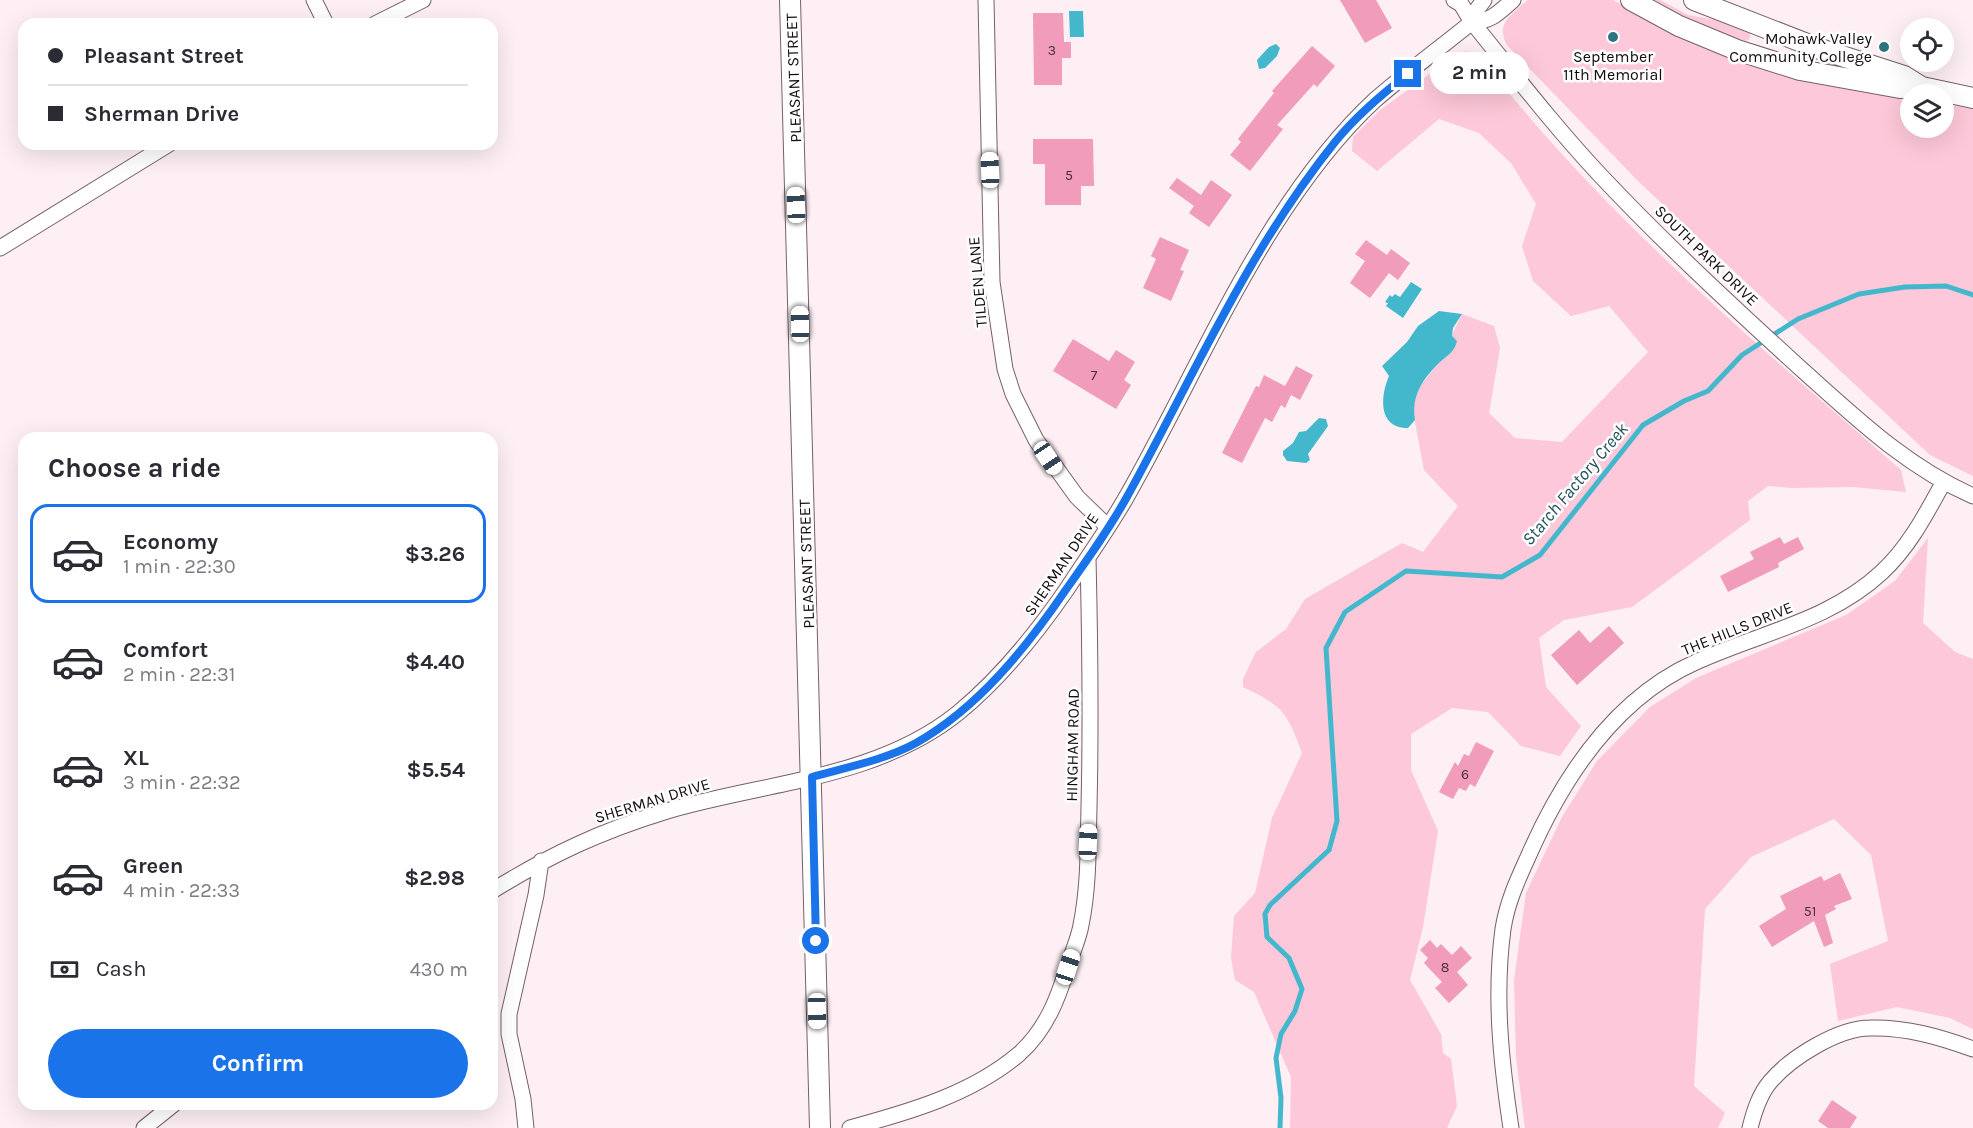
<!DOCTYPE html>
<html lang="en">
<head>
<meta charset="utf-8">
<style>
	:root { --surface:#fff; --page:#f2f2f3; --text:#2b2b33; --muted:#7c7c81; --line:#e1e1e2; --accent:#1a73e8 }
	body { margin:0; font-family:Karla,sans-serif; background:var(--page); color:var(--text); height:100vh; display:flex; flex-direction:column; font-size:22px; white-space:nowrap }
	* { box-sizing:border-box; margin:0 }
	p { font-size:20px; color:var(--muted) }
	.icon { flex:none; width:33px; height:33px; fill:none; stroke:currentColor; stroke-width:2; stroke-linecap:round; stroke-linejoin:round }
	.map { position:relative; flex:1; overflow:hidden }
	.details { position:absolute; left:18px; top:432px; width:480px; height:678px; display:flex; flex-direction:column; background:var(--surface); border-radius:18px; box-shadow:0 6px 24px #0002 }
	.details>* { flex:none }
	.guide { position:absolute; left:18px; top:18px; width:480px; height:132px; border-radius:18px; box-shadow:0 6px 24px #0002; display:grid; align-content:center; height:132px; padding:0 30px; background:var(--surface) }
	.buttons { position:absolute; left:1900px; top:18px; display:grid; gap:12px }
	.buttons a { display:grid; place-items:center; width:54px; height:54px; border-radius:50%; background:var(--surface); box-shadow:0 6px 24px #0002; font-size:30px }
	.end { position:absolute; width:27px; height:27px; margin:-14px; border:8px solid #1a73e8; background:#fff; box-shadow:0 0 0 3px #fff }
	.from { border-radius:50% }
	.bubble { position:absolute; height:42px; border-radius:21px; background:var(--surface); box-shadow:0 6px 24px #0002; font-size:20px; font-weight:700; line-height:42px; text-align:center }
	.car { position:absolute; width:18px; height:36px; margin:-18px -9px; border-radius:8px; box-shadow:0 0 4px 2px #0007; background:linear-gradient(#fff 24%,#345 0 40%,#fff 0 76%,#345 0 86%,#fff 0) }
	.guide b { display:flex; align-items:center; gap:21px; height:57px; font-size:22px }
	.guide b+b { border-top:2px solid var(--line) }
	.guide i { width:15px; height:15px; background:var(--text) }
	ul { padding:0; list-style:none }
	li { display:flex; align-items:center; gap:18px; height:99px; margin:0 12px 9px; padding:0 18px; border:3px solid transparent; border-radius:18px }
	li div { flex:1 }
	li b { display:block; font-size:22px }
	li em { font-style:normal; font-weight:700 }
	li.selected { border-color:var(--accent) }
	li>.icon { width:54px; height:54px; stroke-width:1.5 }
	h2 { padding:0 30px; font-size:27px; line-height:72px }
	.pay { display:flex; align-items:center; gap:15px; height:66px; padding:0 30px; font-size:22px }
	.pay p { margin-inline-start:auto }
	.button { display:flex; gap:12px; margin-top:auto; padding:12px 30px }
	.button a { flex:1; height:69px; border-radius:36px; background:var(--accent); color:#fff; font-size:24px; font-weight:700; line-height:69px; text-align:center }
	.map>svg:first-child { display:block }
	.green { fill:#fdc8d9 }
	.water { fill:#43b8cc }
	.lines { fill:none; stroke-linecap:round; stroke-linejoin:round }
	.stream { stroke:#43b8cc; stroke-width:5 }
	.building { fill:#f09cba }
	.minor-casing { stroke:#756168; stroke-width:17 }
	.tertiary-casing { stroke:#756168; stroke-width:22 }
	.minor { stroke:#fff; stroke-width:15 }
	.tertiary { stroke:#fff; stroke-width:20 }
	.route { stroke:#1a73e8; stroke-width:8 }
	.poi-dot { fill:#2f7581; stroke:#fff; stroke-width:2 }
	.labels { text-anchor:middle; stroke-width:5; stroke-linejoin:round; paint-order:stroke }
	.number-label { font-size:14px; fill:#4b303a }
	.poi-label { font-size:16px; fill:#140c0f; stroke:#fff; text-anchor:end }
	.street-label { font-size:16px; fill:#140c0f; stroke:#fff }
	.water-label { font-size:18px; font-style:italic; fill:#20525a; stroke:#fff }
</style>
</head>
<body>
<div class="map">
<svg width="1973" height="1128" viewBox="0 0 1973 1128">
	<rect width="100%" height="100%" fill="#fdeff3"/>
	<path class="green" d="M1528,0H1613L1677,36L1734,59L1825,84L1911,98V128H1944V104L1973,109V476L1930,455L1638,181L1507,45C1495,23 1512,14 1528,0Z
		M1654,0H1660L1688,15L1722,21L1750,32V38L1747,41C1718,36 1681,14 1654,0Z
		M1466,51L1478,54C1598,211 1752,340 1901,470L1906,492L1853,487L1791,488L1768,486L1748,501L1750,520L1632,607L1564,620L1539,638L1546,687L1581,726L1560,756L1521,746L1488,712L1452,708L1411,734V770L1438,831L1423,927L1410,980L1441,1034L1443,1053L1451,1059L1457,1106L1447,1128H1290L1291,1077L1254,992L1235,980L1231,958L1234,916L1255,893L1272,818L1302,753C1287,712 1283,706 1243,687V679L1256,652L1286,629L1305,599L1402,543L1423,552L1458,506L1424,470L1412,406L1420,386L1438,364L1462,314L1494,326L1500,348L1489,413L1515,438L1562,442L1648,352L1609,306L1571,316L1533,281L1522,246L1536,204L1511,163L1479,133L1439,119L1377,171L1352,151L1353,137L1380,110L1456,55Z
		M1928,538L1923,623L1955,652L1973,659V1029L1950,1018L1897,1007L1838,1021L1830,964L1888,941L1871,855L1834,819L1751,857L1705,909L1694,1086L1725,1113L1718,1128H1525L1516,1057L1514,980L1526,893L1562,817L1597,761L1650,707L1696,678L1846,615L1895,581Z"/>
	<path class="water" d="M1069,11H1083L1084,37H1070Z
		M1276,44L1280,48L1277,56L1265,68L1259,69L1257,60L1269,47Z
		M1411,282L1422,289L1403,318L1386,306L1388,303L1385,302L1390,295L1392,297L1395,294L1400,297Z
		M1439,311L1462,314L1453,328L1452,336L1457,341C1454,354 1445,356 1437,365C1421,381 1411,398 1415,420L1408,428C1378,428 1380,397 1389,376L1382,366L1407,342L1418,326Z
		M1319,418L1326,419L1328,426L1308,454L1310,460L1306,463L1287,461L1283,455V451L1293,443L1299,432L1306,431Z"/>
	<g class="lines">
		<path class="stream" d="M1280,1128L1281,1098L1276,1058L1281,1034L1295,1011L1302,989L1289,958L1267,937L1265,914L1270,905L1329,850L1337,821L1326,648L1345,612L1406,571L1502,577L1540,555L1643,425L1684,401L1708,391L1742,355L1798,319L1859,294L1905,287L1946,286L1973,295"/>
	</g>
	<path class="building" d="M1340,0H1376L1392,28L1365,43Z
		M1033,13H1063L1064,42H1071V58H1062V85H1034Z
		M1312,46L1335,66L1317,87L1314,84L1277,125L1283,129L1250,171L1230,155L1241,142L1238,139L1274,93L1272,91Z
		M1033,139H1093L1094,186H1081V205H1045V164H1033Z
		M1177,178L1201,195L1211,180L1232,195L1209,227L1189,213L1194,206L1169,188Z
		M1160,237L1189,250L1180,270L1184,271L1171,301L1143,288L1156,259L1151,256Z
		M1366,240L1387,255L1391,249L1410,263L1398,280L1389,273L1370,298L1350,283L1365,261L1355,254Z
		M1073,339L1109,361L1116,350L1135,362L1124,380L1131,385L1116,409L1053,371Z
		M1296,366L1313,375L1300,400L1291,395L1285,408L1281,405L1272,422L1265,418L1242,463L1222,453L1256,386L1259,387L1264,375L1285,386Z
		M1780,537L1784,544L1798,537L1804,549L1778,563L1779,567L1728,592L1720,576L1754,559L1750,552Z
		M1609,626L1624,643L1577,685L1551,655L1579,630L1590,643Z
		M1476,742L1494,751L1475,787L1470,784L1466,791L1459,788L1453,799L1439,792L1455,762L1458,766L1464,754L1469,756Z
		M1840,873L1852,899L1834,906L1836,909L1825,915L1833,943L1824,947L1814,921L1772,947L1759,926L1786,909L1780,896L1821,876L1824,881Z
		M1430,940L1437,948L1441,944L1452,955L1461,946L1472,958L1457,972L1468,985L1449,1003L1435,988L1442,982L1424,963L1428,958L1420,950Z
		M1832,1100L1857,1117L1850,1128H1828L1818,1121Z"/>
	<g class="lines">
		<g class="minor-casing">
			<path id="minor" d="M314,0L326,24
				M986,0L992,282L1005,369L1013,394L1036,440L1077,497L1108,527
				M1454,0L1461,4L1472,22C1514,74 1555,127 1600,175C1663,242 1731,305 1799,367C1854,416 1905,466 1973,496
				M1472,22C1491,22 1499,12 1513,0
				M375,24L423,0
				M0,248L169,144
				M492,891C550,855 601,831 667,811C765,782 876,779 958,713C1001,678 1036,634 1067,589C1087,558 1109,528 1127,496C1177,408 1218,315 1272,229C1300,185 1336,136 1375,100C1406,73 1440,48 1472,22L1475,12L1484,0
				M144,1128L174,1104
				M526,1128L523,1099L509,1034V1014L536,895L541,861
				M850,1128C909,1112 972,1094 1019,1054C1048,1028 1059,995 1070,960C1074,948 1079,937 1081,925C1089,886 1088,847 1089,807C1091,724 1090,641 1088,558
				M1511,1128C1501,1062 1494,996 1503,929C1507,903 1517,881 1528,857C1562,779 1615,698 1696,662C1759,633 1830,621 1882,572C1909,547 1926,514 1943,483
				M1750,1128C1754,1112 1759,1095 1770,1082C1790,1058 1838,1028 1870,1028C1906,1027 1940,1037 1973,1049"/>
		</g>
		<g class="tertiary-casing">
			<path id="tertiary" d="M790,0L820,1128
				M1631,0L1679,26L1737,50L1800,70L1900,88L1922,87L1973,98
				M1694,0L1820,49L1904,76L1920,86"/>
		</g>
		<use href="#minor" class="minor"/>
		<use href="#tertiary" class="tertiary"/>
	</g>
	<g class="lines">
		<path class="route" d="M816,941L812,777C847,767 885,760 916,743C978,708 1026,648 1065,591C1087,560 1110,528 1128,495C1194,375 1249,249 1335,142C1356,116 1382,94 1408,74"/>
	</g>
	<g class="poi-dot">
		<circle cx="1613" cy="37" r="6"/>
		<circle cx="1884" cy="47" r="6"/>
	</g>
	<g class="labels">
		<g class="number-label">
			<text x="1052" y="55">3</text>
			<text x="1069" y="180">5</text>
			<text x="1094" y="380">7</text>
			<text x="1465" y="779">6</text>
			<text x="1810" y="916">51</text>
			<text x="1445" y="972">8</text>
		</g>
		<g class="poi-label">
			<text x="1872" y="44">Mohawk Valley<tspan x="1872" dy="18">Community College</tspan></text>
			<text x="1613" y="62" text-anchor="middle">September<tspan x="1613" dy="18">11th Memorial</tspan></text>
		</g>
		<g class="street-label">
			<text transform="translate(793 78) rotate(-92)" y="6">PLEASANT STREET</text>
			<text transform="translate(1707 255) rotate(44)" y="6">SOUTH PARK DRIVE</text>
			<text transform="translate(977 282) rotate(-95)" y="6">TILDEN LANE</text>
			<text transform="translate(806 564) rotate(-92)" y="6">PLEASANT STREET</text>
			<text transform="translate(1061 564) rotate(-56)" y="6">SHERMAN DRIVE</text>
			<text transform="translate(1737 628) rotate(-22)" y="6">THE HILLS DRIVE</text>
			<text transform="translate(1072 745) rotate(-89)" y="6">HINGHAM ROAD</text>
			<text transform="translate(652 800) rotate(-17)" y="6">SHERMAN DRIVE</text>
		</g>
		<g class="water-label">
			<text transform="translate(1575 484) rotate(-50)" y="6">Starch Factory Creek</text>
		</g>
	</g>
</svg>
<div class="buttons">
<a><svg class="icon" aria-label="locate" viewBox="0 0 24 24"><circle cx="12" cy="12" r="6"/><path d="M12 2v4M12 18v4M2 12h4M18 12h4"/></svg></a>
<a><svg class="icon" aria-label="layers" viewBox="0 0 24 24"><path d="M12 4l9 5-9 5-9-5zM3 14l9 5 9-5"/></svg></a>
</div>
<i class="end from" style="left:816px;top:941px"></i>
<i class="end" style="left:1408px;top:74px"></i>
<div class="bubble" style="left:1430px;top:52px;width:99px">2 min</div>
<i class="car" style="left:990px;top:170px;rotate:358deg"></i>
<i class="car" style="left:796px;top:205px;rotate:358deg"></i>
<i class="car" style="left:800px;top:324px;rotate:359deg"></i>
<i class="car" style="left:1048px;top:458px;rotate:146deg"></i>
<i class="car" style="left:1088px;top:842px;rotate:2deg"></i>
<i class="car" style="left:1068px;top:967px;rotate:18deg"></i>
<i class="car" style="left:817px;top:1011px;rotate:179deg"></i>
<div class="guide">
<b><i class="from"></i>Pleasant Street</b>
<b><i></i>Sherman Drive</b>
</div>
<section class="details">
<h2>Choose a ride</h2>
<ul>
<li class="selected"><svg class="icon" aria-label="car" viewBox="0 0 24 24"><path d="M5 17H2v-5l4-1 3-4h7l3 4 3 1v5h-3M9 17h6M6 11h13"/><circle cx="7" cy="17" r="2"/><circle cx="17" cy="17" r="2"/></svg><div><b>Economy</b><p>1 min · 22:30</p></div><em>$3.26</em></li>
<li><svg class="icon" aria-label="car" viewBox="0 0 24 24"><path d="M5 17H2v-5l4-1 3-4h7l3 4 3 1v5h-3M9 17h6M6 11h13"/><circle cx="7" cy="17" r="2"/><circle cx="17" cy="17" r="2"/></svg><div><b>Comfort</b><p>2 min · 22:31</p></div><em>$4.40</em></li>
<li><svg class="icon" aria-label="car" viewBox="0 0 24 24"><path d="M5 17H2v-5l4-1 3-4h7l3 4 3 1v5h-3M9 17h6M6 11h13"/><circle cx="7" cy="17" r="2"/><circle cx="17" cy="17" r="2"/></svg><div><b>XL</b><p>3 min · 22:32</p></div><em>$5.54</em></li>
<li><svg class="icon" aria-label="car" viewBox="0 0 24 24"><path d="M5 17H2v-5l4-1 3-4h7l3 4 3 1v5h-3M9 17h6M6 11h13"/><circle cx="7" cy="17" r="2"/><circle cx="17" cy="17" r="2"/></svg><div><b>Green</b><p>4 min · 22:33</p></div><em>$2.98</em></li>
</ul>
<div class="pay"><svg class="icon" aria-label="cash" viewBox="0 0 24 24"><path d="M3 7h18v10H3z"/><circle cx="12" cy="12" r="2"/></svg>Cash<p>430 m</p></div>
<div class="button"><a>Confirm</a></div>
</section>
</div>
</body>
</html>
